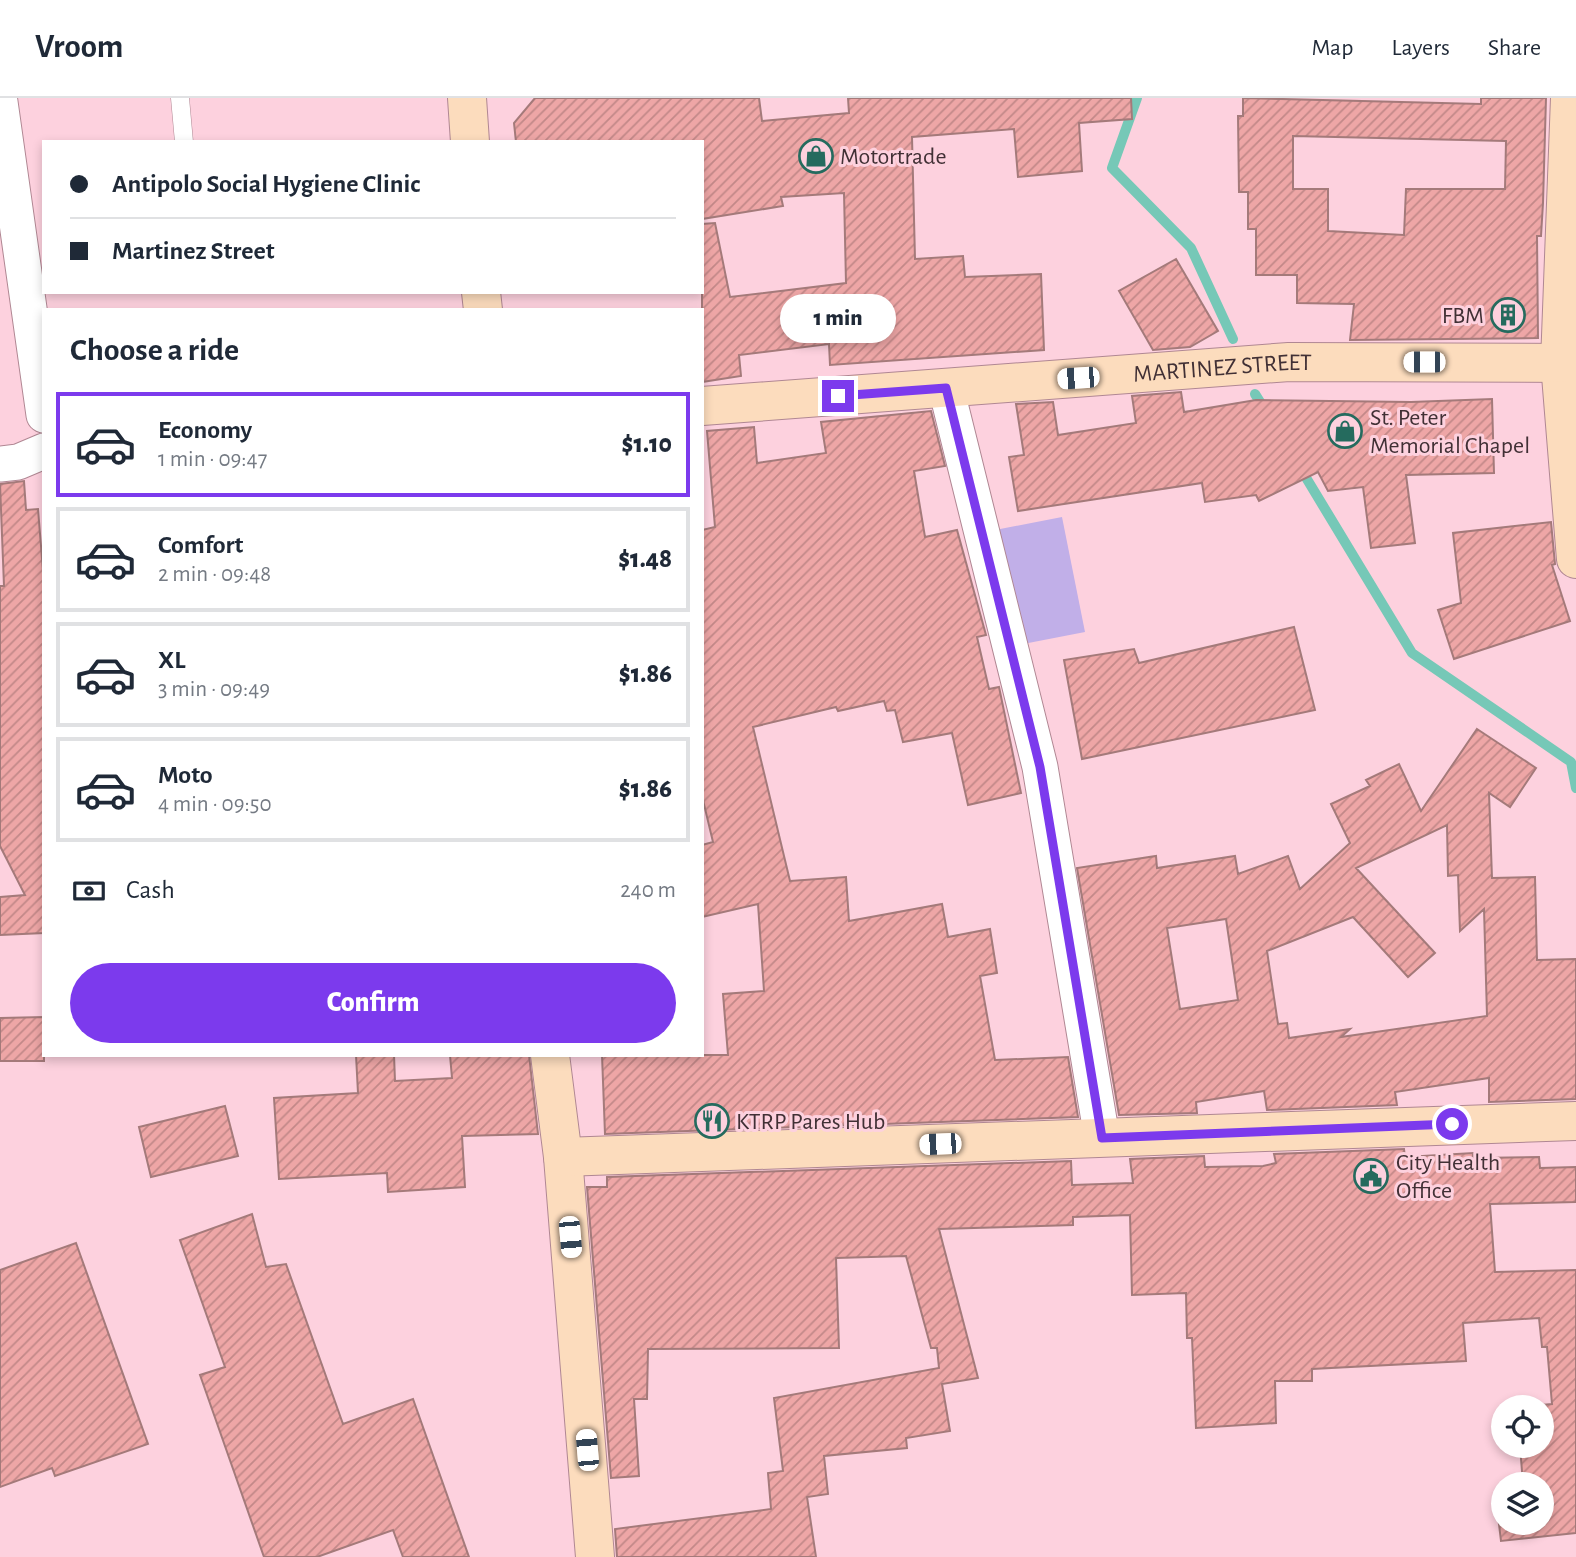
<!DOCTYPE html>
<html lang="en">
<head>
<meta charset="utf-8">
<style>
	:root { --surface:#fff; --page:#f2f2f3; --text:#1f2937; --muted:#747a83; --line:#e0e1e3; --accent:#7c3aed }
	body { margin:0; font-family:"Alegreya Sans",sans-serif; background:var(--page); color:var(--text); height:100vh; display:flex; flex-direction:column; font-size:26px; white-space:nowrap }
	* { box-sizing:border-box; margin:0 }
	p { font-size:23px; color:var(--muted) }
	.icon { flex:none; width:38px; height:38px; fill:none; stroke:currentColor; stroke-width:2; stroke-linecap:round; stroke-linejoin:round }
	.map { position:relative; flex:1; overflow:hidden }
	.drawer { position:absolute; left:42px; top:210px; width:662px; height:749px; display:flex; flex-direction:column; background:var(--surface); border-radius:0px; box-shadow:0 4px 10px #0003 }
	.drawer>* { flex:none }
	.banner { position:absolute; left:42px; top:42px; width:662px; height:154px; border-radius:0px; box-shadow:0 4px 10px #0003; display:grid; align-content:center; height:154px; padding:0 28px; background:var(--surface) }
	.fabs { position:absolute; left:1491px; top:1297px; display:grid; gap:14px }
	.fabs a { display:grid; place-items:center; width:63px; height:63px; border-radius:50%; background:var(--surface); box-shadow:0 4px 10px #0003; font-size:35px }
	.end { position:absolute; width:32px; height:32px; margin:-16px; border:9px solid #7c3aed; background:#fff; box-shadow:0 0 0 4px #fff }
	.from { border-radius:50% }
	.bubble { position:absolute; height:49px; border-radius:24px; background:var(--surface); box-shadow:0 4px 10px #0003; font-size:23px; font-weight:800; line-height:49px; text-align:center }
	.car { position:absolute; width:21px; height:42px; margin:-21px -10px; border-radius:9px; box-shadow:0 0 5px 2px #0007; background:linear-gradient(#fff 24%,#345 0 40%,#fff 0 76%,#345 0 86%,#fff 0) }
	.banner b { display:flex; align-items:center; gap:24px; height:66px; font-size:26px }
	.banner b+b { border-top:2px solid var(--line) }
	.banner i { width:18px; height:18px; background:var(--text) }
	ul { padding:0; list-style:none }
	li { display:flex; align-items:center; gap:21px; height:105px; margin:0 14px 10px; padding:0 14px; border:4px solid var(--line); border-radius:0px }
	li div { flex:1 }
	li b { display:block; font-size:26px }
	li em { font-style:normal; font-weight:800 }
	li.active { border-color:var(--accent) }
	li>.icon { width:63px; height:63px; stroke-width:1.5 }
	h2 { padding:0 28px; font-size:32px; line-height:84px }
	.pay { display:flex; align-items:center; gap:18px; height:77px; padding:0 28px; font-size:26px }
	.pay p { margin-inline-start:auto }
	.primary-button { display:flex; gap:14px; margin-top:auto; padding:14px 28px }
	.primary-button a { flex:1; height:80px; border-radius:42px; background:var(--accent); color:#fff; font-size:28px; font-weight:800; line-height:80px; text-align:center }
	header { display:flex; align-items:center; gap:42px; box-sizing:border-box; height:98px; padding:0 35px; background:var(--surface); border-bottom:2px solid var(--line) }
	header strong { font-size:33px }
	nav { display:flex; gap:38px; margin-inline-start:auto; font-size:24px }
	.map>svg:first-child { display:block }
	.pitch { fill:#c1afe8 }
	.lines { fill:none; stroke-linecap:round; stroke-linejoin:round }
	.stream { stroke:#76c8b7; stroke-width:10 }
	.building { fill:url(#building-hatch); stroke:#a47a7a; stroke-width:2; fill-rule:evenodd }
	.lane-casing { stroke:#b08793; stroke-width:19 }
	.street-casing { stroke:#b08793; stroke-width:37 }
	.secondary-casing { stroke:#b08793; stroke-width:40 }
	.lane { stroke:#fff; stroke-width:18 }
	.street { stroke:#fff; stroke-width:35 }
	.secondary { stroke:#fcdcbd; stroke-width:38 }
	.route { stroke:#7c3aed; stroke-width:9 }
	.labels { text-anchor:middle; stroke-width:6; stroke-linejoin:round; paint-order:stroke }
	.poi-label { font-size:24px; fill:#413035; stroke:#fdd1de; text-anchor:start }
	.street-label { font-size:24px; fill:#413035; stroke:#fdd1de }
</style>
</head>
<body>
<header>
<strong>Vroom</strong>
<nav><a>Map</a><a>Layers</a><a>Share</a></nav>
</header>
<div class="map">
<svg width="1576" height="1459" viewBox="0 0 1576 1459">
	<defs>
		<pattern id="building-hatch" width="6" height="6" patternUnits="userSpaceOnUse" patternTransform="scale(1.75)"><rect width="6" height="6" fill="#eea6a6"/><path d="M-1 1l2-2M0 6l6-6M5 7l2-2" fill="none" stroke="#c28888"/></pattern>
	</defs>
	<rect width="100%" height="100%" fill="#fdd1de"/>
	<path class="pitch" d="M1062,419L1085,534L1018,547L995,432Z"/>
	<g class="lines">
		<path class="stream" d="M1137,0L1112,70L1191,150L1233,241
			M1255,296L1265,312
			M1299,368L1412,555L1571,664L1576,690"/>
	</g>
	<path class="building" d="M535,0H759L762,23L849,15L848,0H1131L1132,21L1079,25L1082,73L1018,79L1014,31L912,39L915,161L963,158L965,179L1041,176L1044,252L830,267L829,246L739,257L741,278L702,284V126L715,125L730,199L846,185L844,95L781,99L783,108L702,121V44H516L514,25Z
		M1243,0L1481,6V0H1546L1543,105L1541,138H1537L1538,240L1350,242L1354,206L1297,205V177H1256V131H1248V94H1239L1238,18H1243ZM1293,38L1506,43L1505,91H1406L1404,137L1328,133V91H1293Z
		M1176,161L1218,233L1190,249L1153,252L1119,193Z
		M1181,294L1184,314L1256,302L1411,304L1492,301L1494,375L1406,377L1415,445L1371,450L1363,389L1328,393L1318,374L1259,403L1256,397L1205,404L1202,385L1018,413L1009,359L1024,357L1016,306L1053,304L1058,337L1136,325L1132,298Z
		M931,313L945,368L914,373L925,439L957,432L986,537L977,539L989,591L999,589L1021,695L968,707L952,635L903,644L895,612L887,613L884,603L838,613L836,609L753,629L790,783L846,779L849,823L942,806L948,839L990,831L997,875L980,878L995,962L1068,959L1078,1019L605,1036L602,957H728L723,896L764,893L758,806L702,819V747L713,744L702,698V432L715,429L707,333L754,329L757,365L826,355L821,324Z
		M24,383L26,412L38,411L44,485V835L0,837V799L25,797L0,748V488H4L0,386Z
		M1551,424L1555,466L1552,467L1570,523L1454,561L1438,512L1461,505L1453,435Z
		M1294,529L1315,612L1082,661L1064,562L1134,551L1139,565Z
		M1477,631L1536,670L1510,709L1489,695L1492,780L1535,779L1537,862L1576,861V1001L1489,1004V980L1395,994L1397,1007L1267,1012L1264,993L1196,1004L1197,1015L1119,1017L1077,770L1156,758L1157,770L1235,758L1238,776L1288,758L1300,791L1350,745L1331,706L1370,688L1366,682L1399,666L1421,713ZM1447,727L1448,778L1458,777L1460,833L1484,811L1487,918L1341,939L1350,931L1289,940L1287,925L1278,926L1267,853L1353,819L1408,879L1435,855L1356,770ZM1226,821L1238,902L1180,911L1167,830Z
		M44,919V963H0V920Z
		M356,957H394L395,983L452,980L450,957H529L538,1036L462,1038L465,1089L388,1094L387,1075L279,1081L274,1000L358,995Z
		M225,1008L238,1058L151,1079L139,1029Z
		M1404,1051L1405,1059L1473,1055V1060L1539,1059L1540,1070L1576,1069V1104L1490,1106L1495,1174L1576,1172V1435L1501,1443L1496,1401H1503V1424H1542V1386H1523L1520,1348H1542V1309H1517L1552,1306L1547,1249H1542L1539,1220L1463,1225L1466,1263L1312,1271V1283H1275L1276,1325L1196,1330L1192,1240H1187L1186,1195L1132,1197L1130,1117L1073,1119V1127L939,1131L978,1280L942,1286L950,1333L906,1340L907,1350L824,1358L828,1396L807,1399L816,1459H617L615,1431L771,1411L768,1375L783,1373L774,1300L939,1270L937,1250H931L906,1158L836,1160L839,1250L648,1251L647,1301H634L639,1378L611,1380L587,1089H607V1079L1071,1063L1072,1087L1133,1085L1130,1061L1204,1058L1205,1069L1263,1068L1276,1065L1274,1056Z
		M252,1116L266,1169L286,1166L343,1326L413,1301L469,1459H403L393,1432L317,1459H264L200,1277L225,1269L180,1142Z
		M76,1145L148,1346L55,1378L52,1370L0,1389V1172Z"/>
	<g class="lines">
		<g class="lane-casing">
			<path id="lane" d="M180,0L184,44"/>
		</g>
		<g class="street-casing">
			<path id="street" d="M0,4L44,317
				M946,290L1040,669L1102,1040
				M0,366L18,364L44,353"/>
		</g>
		<g class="secondary-casing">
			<g id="secondary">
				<path d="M467,0L470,44"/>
				<path d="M1570,0L1560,265L1576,461"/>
				<path d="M481,194L483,212"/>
				<path id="s1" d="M702,308L1289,264L1576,265"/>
				<path d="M550,957L563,1059L595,1459"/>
				<path d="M563,1059L1576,1023"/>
			</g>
		</g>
		<use href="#lane" class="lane"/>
		<use href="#street" class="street"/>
		<use href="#secondary" class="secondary"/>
	</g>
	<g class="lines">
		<path class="route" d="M838,298L946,290L1040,669L1102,1040L1452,1026"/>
	</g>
	<defs>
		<g id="shop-ring" transform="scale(1.75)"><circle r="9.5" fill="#fdd1de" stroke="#256b5e" stroke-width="1.5"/><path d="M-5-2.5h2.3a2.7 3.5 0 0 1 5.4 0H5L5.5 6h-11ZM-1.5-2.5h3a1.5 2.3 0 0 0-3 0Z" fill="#256b5e"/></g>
		<g id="building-ring" transform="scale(1.75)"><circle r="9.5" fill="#fdd1de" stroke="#256b5e" stroke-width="1.5"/><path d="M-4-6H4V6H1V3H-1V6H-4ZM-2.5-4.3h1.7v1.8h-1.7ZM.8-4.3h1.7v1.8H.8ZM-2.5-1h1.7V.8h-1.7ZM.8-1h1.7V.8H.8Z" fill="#256b5e"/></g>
		<g id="restaurant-ring" transform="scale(1.75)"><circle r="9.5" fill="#fdd1de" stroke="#256b5e" stroke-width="1.5"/><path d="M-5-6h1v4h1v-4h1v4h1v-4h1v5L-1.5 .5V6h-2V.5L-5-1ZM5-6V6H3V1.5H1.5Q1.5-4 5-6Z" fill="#256b5e"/></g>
		<g id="civic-ring" transform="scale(1.75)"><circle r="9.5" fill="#fdd1de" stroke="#256b5e" stroke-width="1.5"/><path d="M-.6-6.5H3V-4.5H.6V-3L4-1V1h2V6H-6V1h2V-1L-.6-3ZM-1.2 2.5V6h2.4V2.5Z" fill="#256b5e"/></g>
	</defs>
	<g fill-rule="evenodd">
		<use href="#shop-ring" x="816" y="58"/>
		<use href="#building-ring" x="1508" y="217"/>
		<use href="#shop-ring" x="1345" y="333"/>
		<use href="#restaurant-ring" x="712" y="1023"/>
		<use href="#civic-ring" x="1371" y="1078"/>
	</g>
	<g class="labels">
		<g class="poi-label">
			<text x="840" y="66">Motortrade</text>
			<text x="1484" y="225" text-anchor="end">FBM</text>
			<text x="1370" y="327">St. Peter<tspan x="1370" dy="28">Memorial Chapel</tspan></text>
			<text x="736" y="1031">KTRP Pares Hub</text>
			<text x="1396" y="1072">City Health<tspan x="1396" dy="28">Office</tspan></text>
		</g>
		<g class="street-label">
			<text dy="8" stroke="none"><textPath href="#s1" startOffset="522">MARTINEZ STREET</textPath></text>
		</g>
	</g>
</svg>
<div class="fabs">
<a><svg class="icon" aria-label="locate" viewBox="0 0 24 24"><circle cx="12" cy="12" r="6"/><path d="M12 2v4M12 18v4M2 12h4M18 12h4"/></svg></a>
<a><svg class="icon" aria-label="layers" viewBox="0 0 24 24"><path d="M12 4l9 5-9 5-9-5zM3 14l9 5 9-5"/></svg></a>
</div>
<i class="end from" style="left:1452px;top:1026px"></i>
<i class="end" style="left:838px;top:298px"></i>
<div class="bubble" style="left:780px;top:196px;width:116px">1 min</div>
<i class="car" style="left:1424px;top:264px;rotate:270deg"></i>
<i class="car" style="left:1078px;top:280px;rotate:266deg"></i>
<i class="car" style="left:940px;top:1046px;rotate:268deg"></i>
<i class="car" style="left:570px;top:1139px;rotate:175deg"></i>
<i class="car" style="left:587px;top:1352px;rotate:355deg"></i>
<div class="banner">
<b><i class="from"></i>Antipolo Social Hygiene Clinic</b>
<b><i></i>Martinez Street</b>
</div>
<section class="drawer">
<h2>Choose a ride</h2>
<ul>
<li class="active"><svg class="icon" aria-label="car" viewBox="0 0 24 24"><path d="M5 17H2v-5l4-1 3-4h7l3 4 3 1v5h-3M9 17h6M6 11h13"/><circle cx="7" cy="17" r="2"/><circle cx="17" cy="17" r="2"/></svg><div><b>Economy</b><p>1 min · 09:47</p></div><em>$1.10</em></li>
<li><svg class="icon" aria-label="car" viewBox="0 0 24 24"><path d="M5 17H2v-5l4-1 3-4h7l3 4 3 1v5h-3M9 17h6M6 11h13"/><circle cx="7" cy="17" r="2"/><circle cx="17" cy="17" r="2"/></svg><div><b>Comfort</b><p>2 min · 09:48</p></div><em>$1.48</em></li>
<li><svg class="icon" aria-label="car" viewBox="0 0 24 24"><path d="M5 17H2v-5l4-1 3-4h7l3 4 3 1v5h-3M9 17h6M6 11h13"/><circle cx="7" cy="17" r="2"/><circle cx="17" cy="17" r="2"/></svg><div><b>XL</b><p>3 min · 09:49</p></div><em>$1.86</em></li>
<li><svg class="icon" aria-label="car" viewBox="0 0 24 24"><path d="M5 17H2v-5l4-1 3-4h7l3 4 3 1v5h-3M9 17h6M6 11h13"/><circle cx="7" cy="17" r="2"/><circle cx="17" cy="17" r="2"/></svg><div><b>Moto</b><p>4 min · 09:50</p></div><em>$1.86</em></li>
</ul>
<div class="pay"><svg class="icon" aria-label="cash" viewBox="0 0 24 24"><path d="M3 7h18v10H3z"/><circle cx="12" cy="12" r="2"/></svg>Cash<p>240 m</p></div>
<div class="primary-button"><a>Confirm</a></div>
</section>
</div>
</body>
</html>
